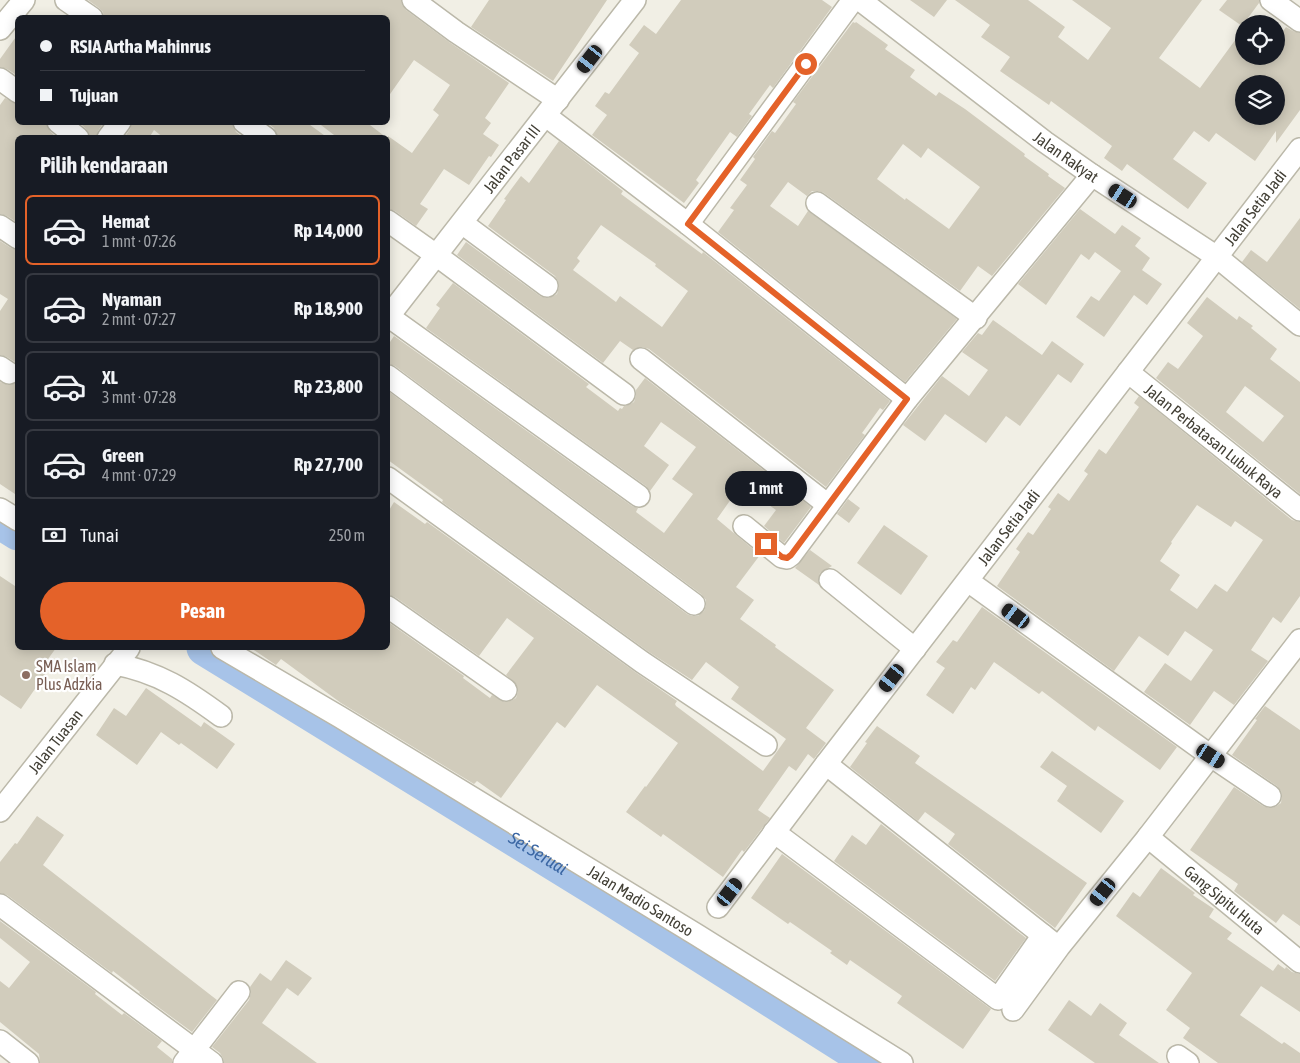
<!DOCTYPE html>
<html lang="id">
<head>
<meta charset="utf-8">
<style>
	:root { --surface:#171b24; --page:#20242c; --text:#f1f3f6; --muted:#9ea1a6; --line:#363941; --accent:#e46229 }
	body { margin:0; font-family:"Asap Condensed",sans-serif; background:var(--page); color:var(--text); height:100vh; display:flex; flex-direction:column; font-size:19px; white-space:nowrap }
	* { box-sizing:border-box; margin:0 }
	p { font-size:16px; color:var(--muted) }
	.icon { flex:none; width:28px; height:28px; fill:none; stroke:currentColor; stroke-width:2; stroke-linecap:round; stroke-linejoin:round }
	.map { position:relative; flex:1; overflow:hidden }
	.details { position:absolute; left:15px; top:135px; width:375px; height:515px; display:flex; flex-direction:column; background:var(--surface); border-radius:8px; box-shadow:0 2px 12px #0003 }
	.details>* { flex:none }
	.hud { position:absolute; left:15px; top:15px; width:375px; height:110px; border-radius:8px; box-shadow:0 2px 12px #0003; display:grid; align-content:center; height:110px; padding:0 25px; background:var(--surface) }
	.tools { position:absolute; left:1235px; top:15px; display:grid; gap:10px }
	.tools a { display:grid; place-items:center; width:50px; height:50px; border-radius:50%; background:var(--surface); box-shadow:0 2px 12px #0003; font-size:25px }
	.end { position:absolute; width:22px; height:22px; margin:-11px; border:6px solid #e46229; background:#fff; box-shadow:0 0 0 2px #fff }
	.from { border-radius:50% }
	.bubble { position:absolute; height:35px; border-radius:18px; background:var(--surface); box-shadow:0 2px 12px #0003; font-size:16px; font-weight:700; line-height:35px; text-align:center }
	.car { position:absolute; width:15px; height:30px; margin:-15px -8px; border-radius:6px; box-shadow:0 0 4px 1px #0007; background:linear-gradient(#222 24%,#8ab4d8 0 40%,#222 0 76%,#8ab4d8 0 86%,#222 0) }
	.hud b { display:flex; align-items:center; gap:18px; height:48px; font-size:19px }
	.hud b+b { border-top:1px solid var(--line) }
	.hud i { width:12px; height:12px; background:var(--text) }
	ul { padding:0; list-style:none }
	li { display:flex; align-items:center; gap:15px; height:70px; margin:0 10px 8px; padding:0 15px; border:2px solid var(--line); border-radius:8px }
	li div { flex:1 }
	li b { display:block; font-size:19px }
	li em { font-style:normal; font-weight:700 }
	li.on { border-color:var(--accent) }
	li>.icon { width:45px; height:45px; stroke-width:1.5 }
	h2 { padding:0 25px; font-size:22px; line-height:60px }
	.pay { display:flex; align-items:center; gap:12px; height:55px; padding:0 25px; font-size:19px }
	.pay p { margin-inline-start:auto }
	.primary-button { display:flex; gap:10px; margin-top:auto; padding:10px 25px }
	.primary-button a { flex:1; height:58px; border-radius:30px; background:var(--accent); color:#fff; font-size:20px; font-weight:700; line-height:58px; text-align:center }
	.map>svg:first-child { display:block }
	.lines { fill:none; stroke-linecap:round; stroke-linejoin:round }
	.river { stroke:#a7c3e8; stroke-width:35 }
	.building { fill:#d1ccbc; fill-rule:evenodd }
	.minor-casing { stroke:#bbb8a9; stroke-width:24 }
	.minor { stroke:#fff; stroke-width:21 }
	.route { stroke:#e46229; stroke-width:6 }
	.education-dot { fill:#8d6e63; stroke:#fff; stroke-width:2 }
	.labels { text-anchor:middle; stroke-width:4.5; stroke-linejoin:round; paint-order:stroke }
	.street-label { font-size:16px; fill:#423f35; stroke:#fff }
	.education-label { font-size:16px; fill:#785e54; stroke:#fff; text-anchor:start }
	.water-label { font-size:18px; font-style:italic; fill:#3a66a3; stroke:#fff }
</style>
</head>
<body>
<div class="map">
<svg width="1300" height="1063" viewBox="0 0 1300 1063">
	<rect width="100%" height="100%" fill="#f1efe5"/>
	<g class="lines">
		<g class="river">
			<path d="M0,522L18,533"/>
			<path id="s1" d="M204,648L604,894L871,1063"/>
		</g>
	</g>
	<path class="building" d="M88,0H401L402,5L406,10L449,42L509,83L485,118L491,123L483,134L499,145L491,157L489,156L469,185L444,169L420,204L428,209L416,226L395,211L388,209V136L412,153L439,115L433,110L450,85L414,60L388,97V18H104L103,12L99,8Z
		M489,0H607L553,81L471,27Z
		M681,0H822L832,7L773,88L770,85L749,114L752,116L737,137L730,132L696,180L699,183L684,203L592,135L607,115L595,106L605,92L609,94L639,53L629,45L644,25L656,34Z
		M910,0H947L934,17Z
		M955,0H1028L1065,27L1058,37L1088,60L1111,28L1072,0H1202L1159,58L1200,88L1244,28V56H1276V41L1286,27L1293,31L1300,33V110L1276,143V131L1255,161L1216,133L1209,142L1194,131L1173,159L1207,183L1188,209L1127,164L1122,171L1104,158L1112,146L1051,101L1049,105L1000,71L1010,57L981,37L990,25ZM1244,84H1276V116H1244Z
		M1227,0H1259V3L1242,26L1219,10Z
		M853,22L855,23L856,22L888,45L885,49L915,70L910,77L936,96L939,92L965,109L1025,154L1024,156L1049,174L1048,176L1065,188L992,276L978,266L960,291L824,193L819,191H812L807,196L788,182L770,206L798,226L808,211L957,319L905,382L718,232L734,210L730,208L747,185L740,180L755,159L753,157L772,131L775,133L796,104L793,102ZM903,144L921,158L928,148L980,187L949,229L906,198L905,200L877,179Z
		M18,34V76L7,69L0,67V59Z
		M5,98L18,104V122H46L50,131L57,138H18V223L7,216L0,214V105Z
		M79,122H104L98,131L96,138H90L86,129Z
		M132,122H232L236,132L244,138H164L154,130L149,138H124L130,129Z
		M266,122H306L328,138H278L274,128Z
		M317,122H366L387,138H338Z
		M559,141L623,191L621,194L702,254L703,252L890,401L883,410L880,408L862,433L865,435L826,487L649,349L642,347L633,350L620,341L603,363L457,255L466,242L540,296L546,298L552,297L557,294L559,287L558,281L555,276L488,226L506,200L504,199L521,176L529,183ZM601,225L656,264L655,266L688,291L662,327L620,296L616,302L573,270L580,261L577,258Z
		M1080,209L1115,234L1122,225L1141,238L1135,246L1150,258L1142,270L1162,284L1147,305L1134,295L1104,337L1076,317L1091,296L1099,301L1121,271L1095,252L1089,260L1081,254L1046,305L1018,284Z
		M1300,218V309L1242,262L1251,250L1267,262Z
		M0,241L11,248L18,250V364L7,357L0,355V311L8,299L0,294Z
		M453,283L589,384L586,387L618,411L620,408L622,409L624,406L629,405L634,402L636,396V390L645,378L811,507L784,543L764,526L776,510L741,485L717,519L760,555L736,587L754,600L740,619L776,645L775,647L834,690L806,728L826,743L814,759L808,754L796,771L789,766L758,810L770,818L744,852L742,850L723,877L663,834L661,837L626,812L645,786L646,787L678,743L597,685L565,728L557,722L501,798L477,781L474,784L341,703L281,659L276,665L251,648H388V622L464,676L463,678L490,698L492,695L505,702L511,701L516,698L518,692L517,685L506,675L534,638L507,618L479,656L395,597L388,595V512L394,502L425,524L427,522L635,672L677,701L675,704L676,706L763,771L786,739L731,699L739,687L706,662L692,680L649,652L442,502L443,500L388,460V391L687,614L692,616H698L704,611L706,606V600L701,594L395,366L388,364V345L394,336L632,506L638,508L636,512L664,533L693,494L672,479L696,447L661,422L644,446L669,465L650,491L646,486L426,328L440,308L436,305Z
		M1207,297L1237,320L1239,316L1253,326L1251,328L1277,349L1270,359L1300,382V494L1156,378L1168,362L1178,369L1203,336L1187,323ZM1245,386L1284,416L1263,442L1226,412Z
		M993,320L1042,355L1052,341L1084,364L1071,383L1058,374L1020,426L1006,416L986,443L945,414L925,441L903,425L942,376L969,396L988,370L962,352L978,333L982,335Z
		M0,382L9,385L18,382V496L0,484Z
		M1139,396L1292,520L1300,522V596L1281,623L1273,617L1251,650L1268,661L1234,705L1214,691L1190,725L1144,692L1165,663L1191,681L1213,650L1185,631L1168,656L1139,636L1114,671L997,586L1020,552L1016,549L1028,532L1033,535L1051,509L1048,507L1058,493L1069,501L1088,474L1084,471L1099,449L1106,454L1139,407L1134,403ZM1197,505L1231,527L1235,521L1263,540L1227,592L1215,584L1197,609L1170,590L1180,575L1160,561L1172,543L1171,542Z
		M848,499L860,508L849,523L837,514Z
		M884,525L928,556L901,595L857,563Z
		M810,550L832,566L820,573L818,579L819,585L795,568Z
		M0,576L18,588V648H56L48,659L53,663L21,709L0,695Z
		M982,607L1177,747L1160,770L1098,726L1095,731L1042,691L1039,694L994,662L975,690L971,687L953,714L926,695L945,668L936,662L953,640L957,642Z
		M146,688L201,727L204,722L235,744L217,769L181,743L179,745L161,732L137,765L96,735L114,708L126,716Z
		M1265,706L1300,730V926L1283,914L1276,923L1234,891L1238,884L1190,850L1234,787L1263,806L1269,808L1275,807L1281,803L1282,796L1281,791L1277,786L1232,755L1257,720L1255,719Z
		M877,726L920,756L915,763L1087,883L1055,928L948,844L955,834L925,812L918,821L850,767L867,743L865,742Z
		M1052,751L1124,801L1101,833L1057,801L1067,786L1040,767Z
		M37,816L64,835L43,865L217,1000L192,1032L139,993L140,992L113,971L112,973L7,895L0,893V862L15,843L17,844Z
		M881,824L1026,938L995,981L834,861L852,835L866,845Z
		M782,854L991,1009L963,1049L897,1003L902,996L850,960L847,965L830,953L832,951L790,922L788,924L751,898Z
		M1161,868L1195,893L1193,895L1214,909L1209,917L1232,933L1227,939L1273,971L1278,964L1285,969L1286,967L1292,972L1300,974V1012L1261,986L1240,1015L1282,1044L1284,1042L1300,1053V1063H1218L1183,1038L1190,1028L1166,1010L1192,973L1116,916L1133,892L1140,897Z
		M0,921L96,992L95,994L122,1015L124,1013L162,1041L157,1047L172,1059V1063H40L39,1054L0,1022V981L9,988L30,962L0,938Z
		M286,960L312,978L298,996L287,988L262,1023L317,1063H224L223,1058L220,1053L212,1047L249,1000L251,993L250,987L260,973L271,981Z
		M1069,1000L1091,1016L1100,1003L1127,1023L1119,1035L1159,1063H1095L1048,1030Z"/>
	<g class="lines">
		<g class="minor-casing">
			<g id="minor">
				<path d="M66,0L92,18"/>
				<path d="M413,0L456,32L558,100"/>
				<path id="s2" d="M860,0L1045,142L1092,175L1217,257L1300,325"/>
				<path d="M1271,0L1300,21"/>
				<path d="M0,29L24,0"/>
				<path d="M0,79L18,92"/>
				<path d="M546,116L688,224L907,399"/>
				<path d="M58,122L78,138"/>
				<path d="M244,122L266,138"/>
				<path d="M108,138L120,122"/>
				<path d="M817,203L976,318"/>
				<path d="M388,221L436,255L624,394"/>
				<path d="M462,223L547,286"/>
				<path d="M688,224L853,0"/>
				<path d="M0,226L18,238"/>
				<path d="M388,316L639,496"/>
				<path id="s3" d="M388,317L635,0"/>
				<path d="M641,359L828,505"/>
				<path d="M0,367L9,373"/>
				<path id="s4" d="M1128,372L1300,510"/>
				<path d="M388,376L694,604"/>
				<path d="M388,478L642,662L766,745"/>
				<path d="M0,509L18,520"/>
				<path d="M744,526L782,557L787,558L791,555L907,399L1092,175"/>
				<path d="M830,580L915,649"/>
				<path d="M968,581L1211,756L1270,796"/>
				<path d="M388,607L506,690"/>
				<path id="s5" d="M222,648L340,717L697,935L902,1063"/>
				<path d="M115,664C158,672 187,691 221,716"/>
				<path d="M826,764L1053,943"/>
				<path id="s6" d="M0,811L129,648"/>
				<path d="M774,832L998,999L1043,935"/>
				<path id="s7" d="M1148,837L1300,962"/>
				<path d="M0,905L212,1063"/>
				<path id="s8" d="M718,907L826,764L1300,149"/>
				<path d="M1013,1010L1059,947L1148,837L1300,640"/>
				<path d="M0,1041L28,1063"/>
				<path d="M1178,1056L1188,1063"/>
				<path d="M184,1063L239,992"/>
			</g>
		</g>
		<use href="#minor" class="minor"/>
	</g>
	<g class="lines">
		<path class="route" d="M766,544L782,557L787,558L791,555L907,399L688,224L806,64"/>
	</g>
	<circle class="education-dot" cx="26" cy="675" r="5"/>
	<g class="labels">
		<g class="street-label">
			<text dy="6" stroke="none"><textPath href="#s2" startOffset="259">Jalan Rakyat</textPath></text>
			<text dy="6" stroke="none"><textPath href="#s3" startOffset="201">Jalan Pasar III</textPath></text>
			<text dy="6" stroke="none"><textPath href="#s8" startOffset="882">Jalan Setia Jadi</textPath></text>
			<text dy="6" stroke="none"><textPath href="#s4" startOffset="110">Jalan Perbatasan Lubuk Raya</textPath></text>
			<text dy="6" stroke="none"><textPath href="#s8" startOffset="478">Jalan Setia Jadi</textPath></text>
			<text dy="6" stroke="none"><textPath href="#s6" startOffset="89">Jalan Tuasan</textPath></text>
			<text dy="6" stroke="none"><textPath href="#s5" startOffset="489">Jalan Madio Santoso</textPath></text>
			<text dy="6" stroke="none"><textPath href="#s7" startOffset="99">Gang Sipitu Huta</textPath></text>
		</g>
		<g class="education-label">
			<text x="36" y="672">SMA Islam<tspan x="36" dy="18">Plus Adzkia</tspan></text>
		</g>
		<g class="water-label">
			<text dy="6" stroke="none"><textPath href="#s1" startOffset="392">Sei Seruai</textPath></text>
		</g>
	</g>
</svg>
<div class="tools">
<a><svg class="icon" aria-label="locate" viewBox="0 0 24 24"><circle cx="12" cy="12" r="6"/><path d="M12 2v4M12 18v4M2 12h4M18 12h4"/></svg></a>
<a><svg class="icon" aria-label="layers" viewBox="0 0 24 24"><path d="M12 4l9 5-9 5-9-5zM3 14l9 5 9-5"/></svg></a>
</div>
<i class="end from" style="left:806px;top:64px"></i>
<i class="end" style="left:766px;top:544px"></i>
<div class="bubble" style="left:725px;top:471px;width:82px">1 mnt</div>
<i class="car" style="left:590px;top:59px;rotate:218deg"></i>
<i class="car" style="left:1123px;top:196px;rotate:303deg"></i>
<i class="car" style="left:1016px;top:616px;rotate:306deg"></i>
<i class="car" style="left:892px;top:678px;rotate:218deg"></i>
<i class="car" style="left:1211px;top:756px;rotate:123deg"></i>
<i class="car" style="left:730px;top:892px;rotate:37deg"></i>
<i class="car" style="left:1103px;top:892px;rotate:219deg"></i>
<div class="hud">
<b><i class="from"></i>RSIA Artha Mahinrus</b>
<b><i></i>Tujuan</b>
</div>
<section class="details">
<h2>Pilih kendaraan</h2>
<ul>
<li class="on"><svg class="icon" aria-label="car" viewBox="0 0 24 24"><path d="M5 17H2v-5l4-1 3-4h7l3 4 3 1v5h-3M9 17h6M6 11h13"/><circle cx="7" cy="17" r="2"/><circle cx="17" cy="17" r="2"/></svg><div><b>Hemat</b><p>1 mnt · 07:26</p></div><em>Rp 14,000</em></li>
<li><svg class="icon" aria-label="car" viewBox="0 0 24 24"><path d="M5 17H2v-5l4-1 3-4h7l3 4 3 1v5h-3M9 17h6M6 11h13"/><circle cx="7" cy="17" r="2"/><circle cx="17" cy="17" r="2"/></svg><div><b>Nyaman</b><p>2 mnt · 07:27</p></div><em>Rp 18,900</em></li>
<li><svg class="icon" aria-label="car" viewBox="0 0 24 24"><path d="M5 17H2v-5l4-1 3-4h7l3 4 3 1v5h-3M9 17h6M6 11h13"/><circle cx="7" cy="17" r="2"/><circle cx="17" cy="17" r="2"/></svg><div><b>XL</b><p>3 mnt · 07:28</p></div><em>Rp 23,800</em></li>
<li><svg class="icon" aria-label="car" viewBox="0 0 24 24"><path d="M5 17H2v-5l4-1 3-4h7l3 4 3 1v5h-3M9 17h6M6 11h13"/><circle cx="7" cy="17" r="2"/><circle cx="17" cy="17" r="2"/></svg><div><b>Green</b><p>4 mnt · 07:29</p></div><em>Rp 27,700</em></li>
</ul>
<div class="pay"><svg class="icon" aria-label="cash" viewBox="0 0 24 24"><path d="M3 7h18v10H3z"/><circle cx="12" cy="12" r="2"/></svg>Tunai<p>250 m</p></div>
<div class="primary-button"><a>Pesan</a></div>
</section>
</div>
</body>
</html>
